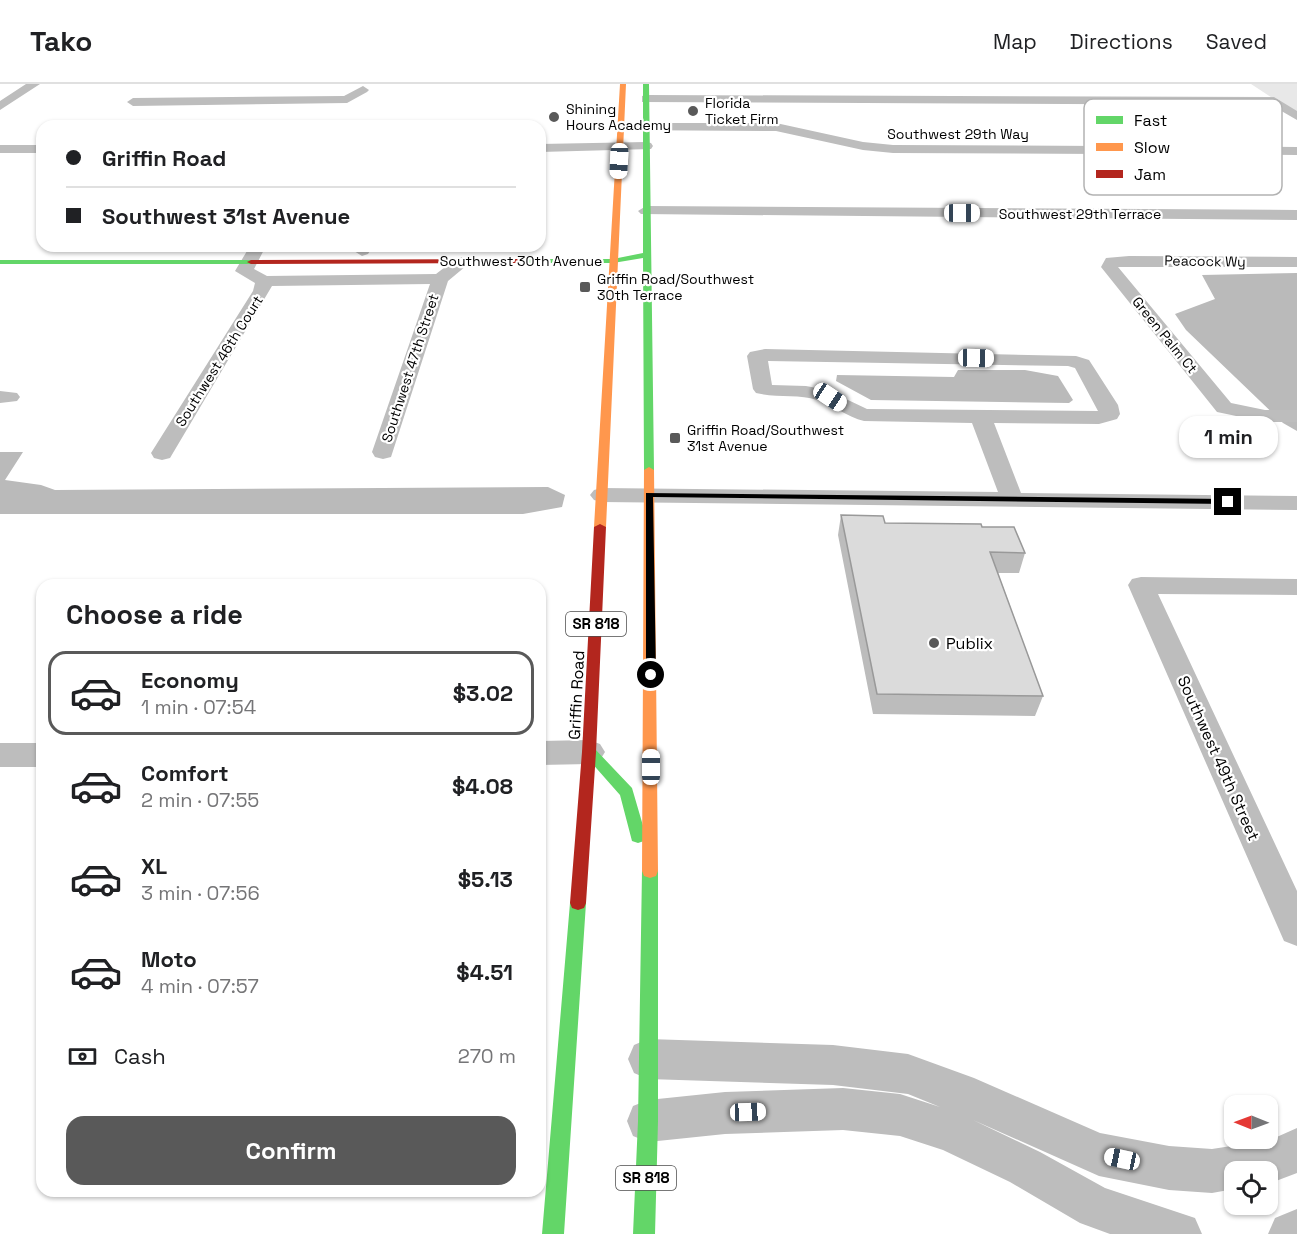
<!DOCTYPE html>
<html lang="en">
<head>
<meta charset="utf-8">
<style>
	:root { --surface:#fff; --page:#f2f2f2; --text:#202124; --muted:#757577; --line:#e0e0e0; --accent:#595959 }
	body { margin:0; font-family:"Space Grotesk",sans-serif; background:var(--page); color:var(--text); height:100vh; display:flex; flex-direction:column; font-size:22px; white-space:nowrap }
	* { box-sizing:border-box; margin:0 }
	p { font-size:20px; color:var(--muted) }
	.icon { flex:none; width:33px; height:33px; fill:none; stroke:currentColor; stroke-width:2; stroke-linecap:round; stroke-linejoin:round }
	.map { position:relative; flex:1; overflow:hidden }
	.sheet { position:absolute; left:36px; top:495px; width:510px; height:618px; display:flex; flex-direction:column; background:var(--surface); border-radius:18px; box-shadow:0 2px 4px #0004 }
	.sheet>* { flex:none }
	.top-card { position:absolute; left:36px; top:36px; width:510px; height:132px; border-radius:18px; box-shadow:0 2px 4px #0004; display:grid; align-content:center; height:132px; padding:0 30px; background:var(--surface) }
	.needle { width:39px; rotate:271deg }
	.buttons { position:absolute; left:1224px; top:1011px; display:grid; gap:12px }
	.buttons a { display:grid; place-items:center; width:54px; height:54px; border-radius:12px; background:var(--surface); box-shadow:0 2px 4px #0004; font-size:30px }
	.end { position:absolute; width:27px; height:27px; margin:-14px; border:8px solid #000; background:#fff; box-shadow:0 0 0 3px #fff }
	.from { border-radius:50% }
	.bubble { position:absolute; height:42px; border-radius:18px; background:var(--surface); box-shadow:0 2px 4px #0004; font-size:20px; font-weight:700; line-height:42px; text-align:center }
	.car { position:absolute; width:18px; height:36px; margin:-18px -9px; border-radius:8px; box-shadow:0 0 4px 2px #0007; background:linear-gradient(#fff 24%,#345 0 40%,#fff 0 76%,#345 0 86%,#fff 0) }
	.top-card b { display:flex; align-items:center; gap:21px; height:57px; font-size:22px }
	.top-card b+b { border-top:2px solid var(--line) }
	.top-card i { width:15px; height:15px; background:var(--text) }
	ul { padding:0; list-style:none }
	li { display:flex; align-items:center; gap:18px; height:84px; margin:0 12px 9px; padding:0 18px; border:3px solid transparent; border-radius:18px }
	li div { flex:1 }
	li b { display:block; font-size:22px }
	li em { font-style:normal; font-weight:700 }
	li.selected { border-color:var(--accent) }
	li>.icon { width:54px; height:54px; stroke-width:1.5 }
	h2 { padding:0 30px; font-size:27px; line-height:72px }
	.pay { display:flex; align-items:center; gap:15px; height:66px; padding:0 30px; font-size:22px }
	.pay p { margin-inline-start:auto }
	.cta { display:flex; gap:12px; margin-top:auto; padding:12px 30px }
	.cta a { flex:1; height:69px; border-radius:18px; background:var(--accent); color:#fff; font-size:24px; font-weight:700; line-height:69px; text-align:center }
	header { display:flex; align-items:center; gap:36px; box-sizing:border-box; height:84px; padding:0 30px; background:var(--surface); border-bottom:2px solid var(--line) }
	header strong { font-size:28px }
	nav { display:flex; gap:33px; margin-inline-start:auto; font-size:21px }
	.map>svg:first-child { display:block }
	.green { fill:#e8e8e8 }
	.water { fill:#bababa }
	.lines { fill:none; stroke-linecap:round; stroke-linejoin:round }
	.street { fill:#bdbdbd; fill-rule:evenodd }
	.fast { fill:#63d668; fill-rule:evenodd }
	.slow { fill:#ff974d; fill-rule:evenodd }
	.jam { fill:#b3261e; fill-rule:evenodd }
	.wall { fill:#bcbcbc }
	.building { fill:#dbdbdb; stroke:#999; stroke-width:1.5 }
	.route { fill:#000 }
	.poi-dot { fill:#595959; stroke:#fff; stroke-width:2 }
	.labels { text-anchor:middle; stroke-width:4.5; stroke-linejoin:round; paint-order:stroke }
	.far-poi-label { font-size:14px; fill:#000; stroke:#fff; text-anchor:start }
	.far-street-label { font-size:14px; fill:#000; stroke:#fff }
	.shield { fill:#fff; stroke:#4c4c4c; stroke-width:1.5 }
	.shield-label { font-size:15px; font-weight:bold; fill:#000 }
	.poi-label { font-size:16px; fill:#000; stroke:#fff; text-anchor:start }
	.street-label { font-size:16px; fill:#000; stroke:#fff }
	.key { fill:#fff; stroke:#b2b2b2; stroke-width:1.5 }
	.key-label { font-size:16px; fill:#000 }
</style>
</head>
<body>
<header>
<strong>Tako</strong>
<nav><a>Map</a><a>Directions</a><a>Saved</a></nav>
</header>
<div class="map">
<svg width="1297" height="1150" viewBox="0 0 1297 1150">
	<rect width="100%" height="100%" fill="#fff"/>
	<path class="green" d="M1251,0H1297V30Z"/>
	<path class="water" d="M1297,189V347L1283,339L1186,246L1175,230L1215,215L1202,191Z
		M958,286H1025L1058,292L1073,316L1069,319L871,316L836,297L837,291L954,293Z
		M0,368H23L5,396L41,401L55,406L548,403L565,411L562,423L523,430H0Z"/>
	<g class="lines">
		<path class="street" d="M26,0H40L0,26V17Z
			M363,2L369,6L367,8L347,19L133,22L127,18L133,14L344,12Z
			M646,11L1274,13L1297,27V36L1271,21L642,18V12Z
			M620,39H776L863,58L893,61L1297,63V71L893,69L863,66L776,47L615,46L614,43Z
			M646,58L651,59L653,62L651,65L540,68V60Z
			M0,61H42V69H0Z
			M646,122L1297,126V136L641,130L638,127Z
			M250,162H266L254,185L267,192L436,190L458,173H470L472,177L448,197L391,373L383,375L375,373L372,368L430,200L272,202L170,374L162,376L154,374L151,369L253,207L255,199L235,187Z
			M357,162H373L368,170L362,172L354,167Z
			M1129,172L1297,173V183H1118L1231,319L1265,326H1297V338H1265L1217,328L1101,183L1106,174Z
			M765,265L1076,272L1089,276L1118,321L1120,330L1117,335L1099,340L994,339L1021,409L1297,412V426L602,418L594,416L590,411L594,406L602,404L998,408L972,339L864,337C847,333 834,321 817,316C799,310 776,314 756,309L753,305L747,272L750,268ZM768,277L1068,282L1075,284L1098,327L867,325L827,306L806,302L772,301Z
			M0,307L17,309L20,313L17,317L0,319Z
			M1141,493L1297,495V511L1158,510L1297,807V862L1284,857L1128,501L1132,495Z
			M589,656L600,660L605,668L600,676L589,680L540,681V657Z
			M0,659H42V683H0Z
			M648,955L833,961L908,970L974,994L1100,1049L1169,1062L1212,1065L1270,1056L1297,1044V1089L1268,1100V1088H1234V1105L1212,1109L1169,1106L1099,1092L973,1036L1040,1068L1105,1104L1195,1134L1202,1150H1110L1080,1139L1010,1098L943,1066L900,1052L843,1046L725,1050L648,1058L633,1052L627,1037L633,1022L648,1016L725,1008L843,1004L900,1010L940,1023L908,1010L833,1001L648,995L634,989L628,975L634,961Z
			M1297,1125V1150H1268L1275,1134Z"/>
		<path class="fast" d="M643,0H649L654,386L649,389L644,386L643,174L613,179H525L521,177L525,175H613L643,169Z
			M0,176H251L255,178L251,180H0Z
			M589,662L594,664L632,704L646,752L644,757L638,759L632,757L620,711L582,668L584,664Z
			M650,780L656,782L658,787V1037L655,1150H633L638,1037L642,787L644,782Z
			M578,812L584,814L586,819L564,1150H542L570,819L572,814Z"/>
		<path class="slow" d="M620,0H626L606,443L600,446L594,443Z
			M649,383L654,386L658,787L656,792L650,794L644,792L642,787L644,386Z"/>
		<path class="jam" d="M525,175L529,177L528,179L251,180L247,178L251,176Z
			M600,440L606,443L596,668L586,819L584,824L578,826L572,824L570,819L582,668L594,443Z"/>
	</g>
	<path class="wall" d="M841,431L885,439L1025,469L1019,489H998L1043,612L1035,632L873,630L838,451Z"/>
	<path class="building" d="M841,431L883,432L885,439L981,440L982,443H1014L1025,469L990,468L1043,612L877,610Z"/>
	<path class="route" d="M646,409L1228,415L1232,418L1228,420L653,413L656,591L651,595L646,591Z"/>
	<g class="poi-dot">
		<circle cx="693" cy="27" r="6"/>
		<circle cx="554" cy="33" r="6"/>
		<rect x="579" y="197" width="12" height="12" rx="3"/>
		<rect x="669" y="348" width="12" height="12" rx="3"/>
		<circle cx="934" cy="559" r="6"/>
	</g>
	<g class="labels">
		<g class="far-poi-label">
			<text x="705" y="24">Florida<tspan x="705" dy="16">Ticket Firm</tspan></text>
			<text x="566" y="30">Shining<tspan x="566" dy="16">Hours Academy</tspan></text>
			<text x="597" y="200">Griffin Road/Southwest<tspan x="597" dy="16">30th Terrace</tspan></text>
			<text x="687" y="351">Griffin Road/Southwest<tspan x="687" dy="16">31st Avenue</tspan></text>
		</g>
		<g class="far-street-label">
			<text x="958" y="55">Southwest 29th Way</text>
			<text x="1080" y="135">Southwest 29th Terrace</text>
			<text x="521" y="182">Southwest 30th Avenue</text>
			<text transform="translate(1205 177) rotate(1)" y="5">Peacock Wy</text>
			<text transform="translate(1165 251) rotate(51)" y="5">Green Palm Ct</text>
			<text transform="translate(219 277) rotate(-58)" y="5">Southwest 46th Court</text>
			<text transform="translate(410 284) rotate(-72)" y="5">Southwest 47th Street</text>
		</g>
		<g class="shield">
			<rect x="566" y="528" width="60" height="24" rx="4.5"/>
			<rect x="616" y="1082" width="60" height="24" rx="4.5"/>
		</g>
		<g class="shield-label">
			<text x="596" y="545">SR 818</text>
			<text x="646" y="1099">SR 818</text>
		</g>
		<g class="poi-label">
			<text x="946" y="565">Publix</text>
		</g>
		<g class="street-label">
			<text transform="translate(576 611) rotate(-87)" y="6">Griffin Road</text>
			<text transform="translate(1219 674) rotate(66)" y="6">Southwest 49th Street</text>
		</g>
	</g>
	<rect x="1084" y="15" width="198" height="96" rx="9" class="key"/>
	<rect x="1096" y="32" width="27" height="8" fill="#63d668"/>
	<rect x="1096" y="59" width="27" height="8" fill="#ff974d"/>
	<rect x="1096" y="86" width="27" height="8" fill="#b3261e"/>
	<g class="key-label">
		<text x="1134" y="42">Fast</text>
		<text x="1134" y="69">Slow</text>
		<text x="1134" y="96">Jam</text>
	</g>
</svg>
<div class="buttons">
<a><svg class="needle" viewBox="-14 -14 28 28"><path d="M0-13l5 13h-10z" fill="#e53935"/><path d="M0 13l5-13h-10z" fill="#757577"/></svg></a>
<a><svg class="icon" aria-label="locate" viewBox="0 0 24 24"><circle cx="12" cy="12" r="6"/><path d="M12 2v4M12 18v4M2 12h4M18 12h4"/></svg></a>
</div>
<i class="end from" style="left:651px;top:591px"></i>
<i class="end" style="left:1228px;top:418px"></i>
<div class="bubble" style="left:1179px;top:332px;width:99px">1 min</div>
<i class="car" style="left:619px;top:77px;rotate:183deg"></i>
<i class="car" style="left:962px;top:129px;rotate:90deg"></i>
<i class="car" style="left:976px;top:274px;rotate:91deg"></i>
<i class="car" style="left:830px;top:313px;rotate:123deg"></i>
<i class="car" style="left:651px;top:683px;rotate:0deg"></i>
<i class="car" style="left:748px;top:1028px;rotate:88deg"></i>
<i class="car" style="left:1122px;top:1075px;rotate:282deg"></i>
<div class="top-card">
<b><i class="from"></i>Griffin Road</b>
<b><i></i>Southwest 31st Avenue</b>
</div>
<section class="sheet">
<h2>Choose a ride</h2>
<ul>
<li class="selected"><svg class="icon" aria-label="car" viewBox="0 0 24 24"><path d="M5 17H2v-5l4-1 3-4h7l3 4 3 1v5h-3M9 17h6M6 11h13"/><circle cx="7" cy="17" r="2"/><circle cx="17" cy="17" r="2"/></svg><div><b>Economy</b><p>1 min · 07:54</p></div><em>$3.02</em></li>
<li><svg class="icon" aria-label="car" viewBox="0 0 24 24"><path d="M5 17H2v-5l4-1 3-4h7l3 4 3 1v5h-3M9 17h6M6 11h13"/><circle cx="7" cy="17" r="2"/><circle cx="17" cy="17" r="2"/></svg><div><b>Comfort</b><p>2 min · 07:55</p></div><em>$4.08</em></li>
<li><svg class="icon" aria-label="car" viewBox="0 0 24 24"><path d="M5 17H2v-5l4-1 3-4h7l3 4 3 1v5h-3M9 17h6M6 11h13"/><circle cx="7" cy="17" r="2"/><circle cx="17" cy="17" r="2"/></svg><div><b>XL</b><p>3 min · 07:56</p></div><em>$5.13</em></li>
<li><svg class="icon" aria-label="car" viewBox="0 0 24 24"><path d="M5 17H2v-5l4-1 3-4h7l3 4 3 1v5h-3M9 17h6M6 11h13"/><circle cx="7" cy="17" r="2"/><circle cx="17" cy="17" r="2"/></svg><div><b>Moto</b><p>4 min · 07:57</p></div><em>$4.51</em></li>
</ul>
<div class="pay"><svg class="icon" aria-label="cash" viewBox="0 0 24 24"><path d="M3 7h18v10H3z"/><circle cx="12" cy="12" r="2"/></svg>Cash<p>270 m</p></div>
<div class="cta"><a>Confirm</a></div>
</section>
</div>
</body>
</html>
